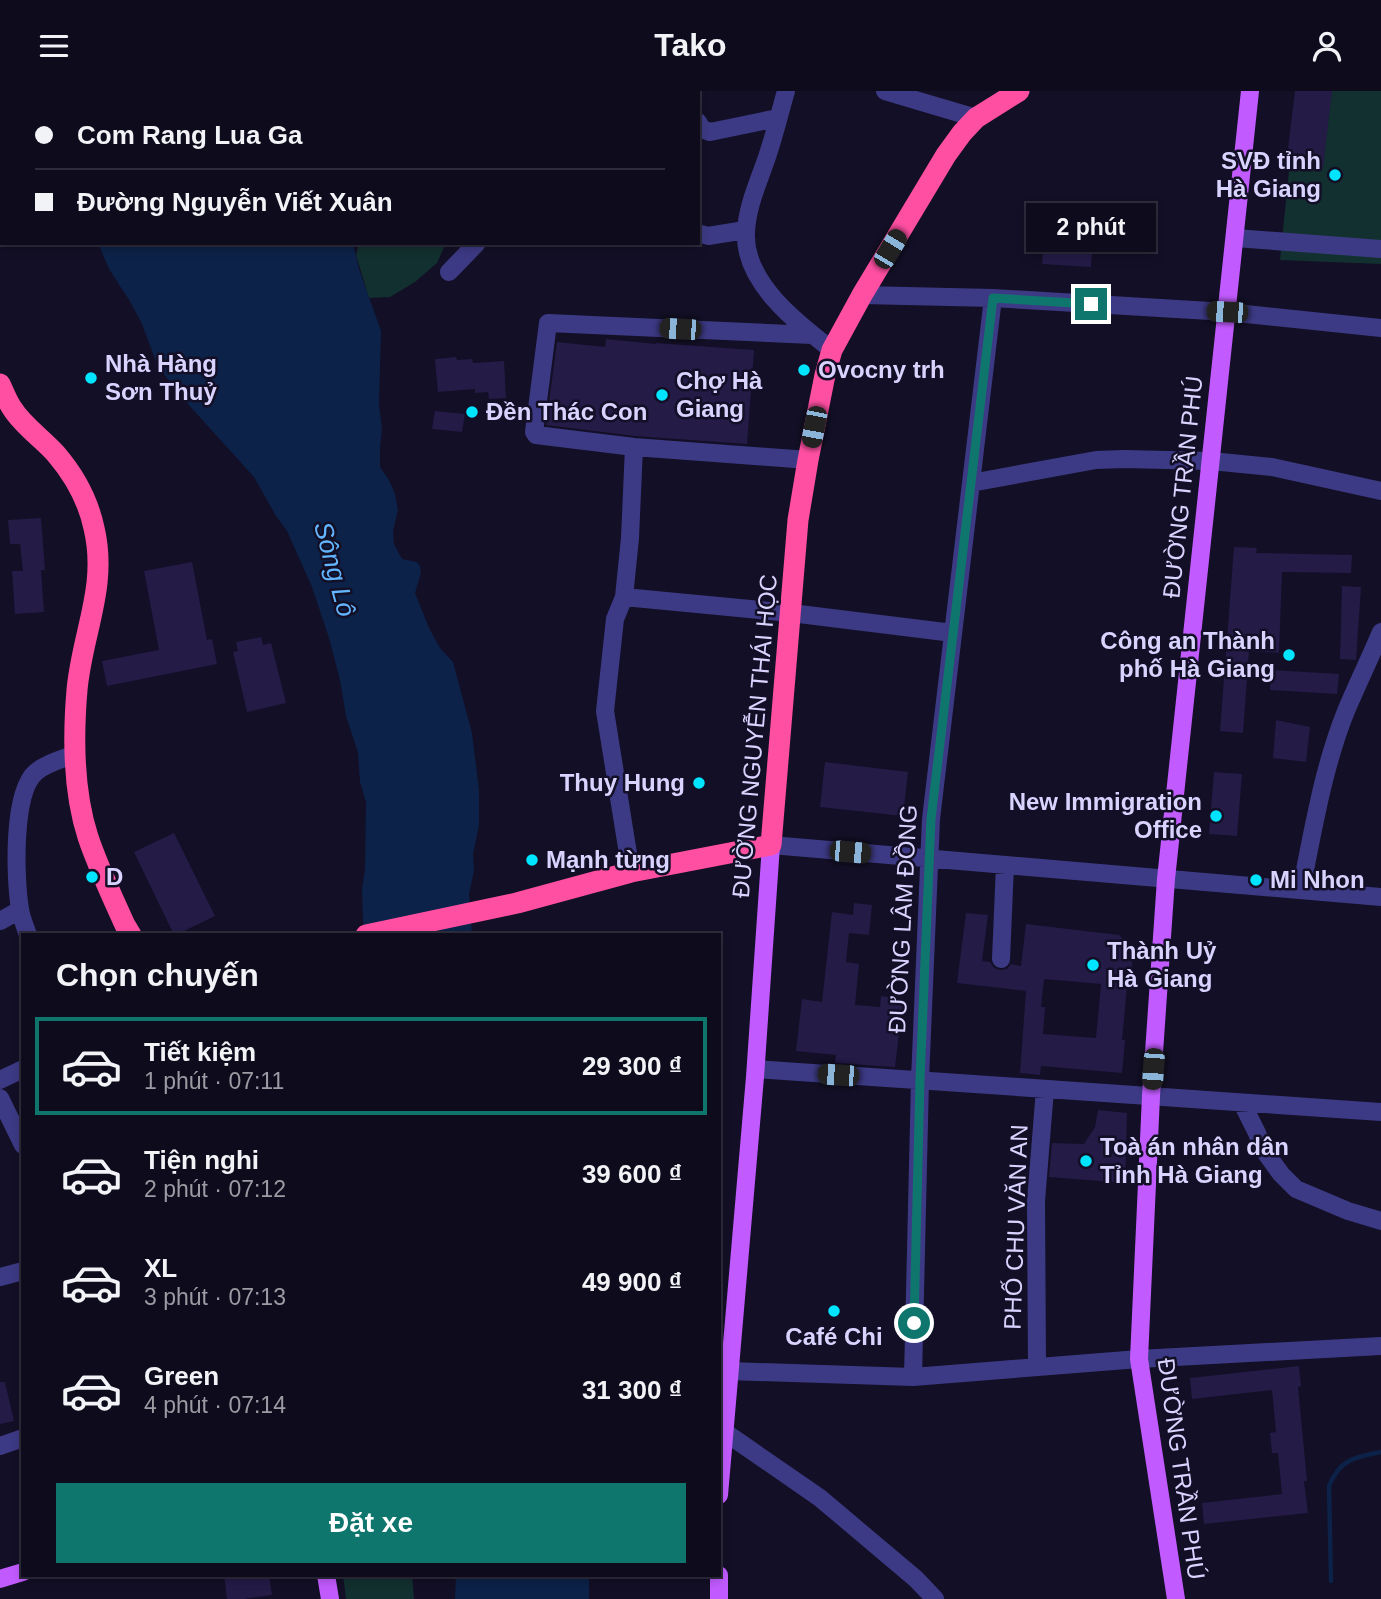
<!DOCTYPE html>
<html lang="vi">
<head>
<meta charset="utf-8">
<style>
	:root { --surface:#0e0b1c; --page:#171425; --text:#f1f3f6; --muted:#9b9ba3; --line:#2e2b3b; --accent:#0f766e }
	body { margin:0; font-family:Helvetica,sans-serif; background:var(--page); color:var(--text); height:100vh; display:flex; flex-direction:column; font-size:26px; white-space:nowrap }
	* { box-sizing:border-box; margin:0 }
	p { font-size:23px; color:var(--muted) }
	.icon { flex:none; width:38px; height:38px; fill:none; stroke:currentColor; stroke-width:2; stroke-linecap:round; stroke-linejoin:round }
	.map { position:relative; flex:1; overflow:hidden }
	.drawer { position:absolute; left:21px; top:842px; width:700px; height:644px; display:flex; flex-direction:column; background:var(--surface); border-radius:0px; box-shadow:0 4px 10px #0003,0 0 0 2px var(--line) }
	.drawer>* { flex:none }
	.top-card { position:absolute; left:0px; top:0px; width:700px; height:154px; box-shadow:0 4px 10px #0003,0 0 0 2px var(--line); display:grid; align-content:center; height:154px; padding:0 35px; background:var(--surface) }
	.end { position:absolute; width:32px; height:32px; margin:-16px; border:9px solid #0f766e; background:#fff; box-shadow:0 0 0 4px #fff }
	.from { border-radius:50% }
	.bubble { position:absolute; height:49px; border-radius:0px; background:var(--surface); box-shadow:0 4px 10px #0003,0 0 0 2px var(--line); font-size:23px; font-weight:800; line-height:49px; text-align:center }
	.car { position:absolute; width:21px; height:42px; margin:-21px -10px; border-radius:9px; box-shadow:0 0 5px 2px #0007; background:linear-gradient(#222 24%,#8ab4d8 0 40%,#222 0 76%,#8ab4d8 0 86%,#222 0) }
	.top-card b { display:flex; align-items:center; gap:24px; height:66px; font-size:26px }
	.top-card b+b { border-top:2px solid var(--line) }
	.top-card i { width:18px; height:18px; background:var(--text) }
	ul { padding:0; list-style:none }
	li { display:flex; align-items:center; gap:21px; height:98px; margin:0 14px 10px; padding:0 21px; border:4px solid transparent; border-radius:0px }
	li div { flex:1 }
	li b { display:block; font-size:26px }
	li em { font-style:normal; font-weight:800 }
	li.active { border-color:var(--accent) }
	li>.icon { width:63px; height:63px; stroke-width:1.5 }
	h2 { padding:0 35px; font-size:32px; line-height:84px }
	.primary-button { display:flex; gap:14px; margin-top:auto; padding:14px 35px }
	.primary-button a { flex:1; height:80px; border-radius:0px; background:var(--accent); color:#fff; font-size:28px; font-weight:800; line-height:80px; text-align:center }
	header { display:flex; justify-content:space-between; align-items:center; height:91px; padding:0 35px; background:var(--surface); font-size:32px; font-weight:800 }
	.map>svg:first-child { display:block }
	.green { fill:#12302f }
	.water { fill:#0c2248 }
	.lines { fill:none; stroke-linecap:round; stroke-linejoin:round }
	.stream { stroke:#0c2248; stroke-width:4.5 }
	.building { fill:#241b47; fill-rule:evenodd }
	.minor { stroke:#3d3a85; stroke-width:18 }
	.major { stroke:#c25bff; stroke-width:18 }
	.highway { stroke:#ff4fa3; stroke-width:21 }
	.route { stroke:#0f766e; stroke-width:9 }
	.poi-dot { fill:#00e5ff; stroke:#130f26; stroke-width:2.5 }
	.labels { text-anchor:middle; stroke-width:5; stroke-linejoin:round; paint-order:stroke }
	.poi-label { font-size:24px; font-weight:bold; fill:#d9d4ff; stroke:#130f26; text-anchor:start }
	.street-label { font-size:24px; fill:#d9d4ff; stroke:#130f26 }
	.water-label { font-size:26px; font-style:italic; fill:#62b6ff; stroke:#130f26 }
</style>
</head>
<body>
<header><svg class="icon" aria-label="menu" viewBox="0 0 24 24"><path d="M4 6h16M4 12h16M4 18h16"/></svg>Tako<svg class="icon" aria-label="person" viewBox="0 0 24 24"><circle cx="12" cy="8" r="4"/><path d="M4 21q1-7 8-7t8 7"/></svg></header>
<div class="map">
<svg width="1381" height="1508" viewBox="0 0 1381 1508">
	<rect width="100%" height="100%" fill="#130f26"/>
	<path class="green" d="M252,0H582L583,2H253Z
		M1297,0H1381V173L1280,169Z
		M359,152H446L437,172L415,191L390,206L369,207L356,164Z
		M343,1484H412L414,1508H346Z"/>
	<path class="water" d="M98,152H353L359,178L381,240L379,313L382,338L380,356V376L389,389L395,403L398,419L393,440L394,453L402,468L417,471L420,475L421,482L415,502L429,537L440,557L453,571L472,642L479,699V734L473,763L474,780L469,803L472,843H365L363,830L362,799L365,777L366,711L360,691L358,662L346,625L340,589L329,547L312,496L287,440L276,425L254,386L187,312L158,276L142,233L131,212L109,178Z
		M456,1484H589V1508H455Z"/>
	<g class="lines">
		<path class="stream" d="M1331,1490L1329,1395C1340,1368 1355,1366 1381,1361"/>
	</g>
	<path class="building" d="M1295,0H1332L1323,78L1286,74Z
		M1046,121L1095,124L1091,176L1042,173Z
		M606,248L656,253V252L754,259L747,353L635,345L546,334L557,251L605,256Z
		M456,266L457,269L472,268L473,272L504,270L506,307L489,308L488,301L475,302V298L438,301L435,268Z
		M435,320L465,323L462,341L432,338Z
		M41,427L45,479H41L44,521L15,523L12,480H23L20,453H10L8,429Z
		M1234,456L1257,457L1256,462L1352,464L1351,482L1282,481L1279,562L1249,560L1243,642L1220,640Z
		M192,471L207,549L212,548L217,573L107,595L102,570L159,559L144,480Z
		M1342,495L1361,496L1356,569L1340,568Z
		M261,546L263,554L271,552L286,612L247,621L233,561L238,560L236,551Z
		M1271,579L1339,583L1337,603L1270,599Z
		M1276,629L1310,636L1306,671L1273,667Z
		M825,671L908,681L903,725L820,716Z
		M1214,681L1242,683L1237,745L1209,743Z
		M174,742L215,825L176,844H174L134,761Z
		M854,812L872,814L869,844L849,842L846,871L859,873L855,914L880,916L881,905L903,908L895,976L835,972L836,964L796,960L802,908L822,911L832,821L853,824Z
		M966,822L988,824L982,870L990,871L994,877L1000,879L1007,878L1011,873L1021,875L1026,833L1119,844L1133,860L1131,895L1127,894L1122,949H1125L1122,982L1041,975L1040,984L1020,982L1026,900L957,892ZM1044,888L1101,893L1096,947L1043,943L1045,916H1041Z
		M1098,1019L1127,1022L1125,1092L1049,1086L1052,1052L1084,1053L1095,1036Z
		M1299,1275L1301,1295L1298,1296L1307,1390H1304L1308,1422L1204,1433L1202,1412L1282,1403L1278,1362H1272L1270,1342L1276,1341L1272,1299L1192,1308L1190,1287Z
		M0,1291H5L14,1330L0,1333Z
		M224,1484H269L272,1504L244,1508H227Z"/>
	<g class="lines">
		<path class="minor" d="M680,0L681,2
			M786,0C780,21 775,42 768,63C760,88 747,114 746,141C743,191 797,232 832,259
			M885,0L976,27
			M615,2L616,0
			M698,31L702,38L710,41L778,27
			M698,142L708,145L745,139
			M1235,147L1381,158
			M449,181L477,152
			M862,204L993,207L1227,221L1381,237
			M808,369L634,356L536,344L534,341L548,232L812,244
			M971,392L1096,369L1124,368L1211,370L1272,376L1381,400
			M624,506L791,522L953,542
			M771,754L1381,806
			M631,781L605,620L615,528L624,506L630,447L634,356
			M1301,799C1313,740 1323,677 1346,620C1357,594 1370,567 1381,541
			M0,830L20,819
			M28,844C25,835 21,826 20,818C15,788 12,701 36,681C46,672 63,668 75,663
			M1001,868L1005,774
			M756,978L1381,1021
			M0,989L23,978
			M0,1007L23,1054
			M1242,1012L1257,1042L1263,1058L1281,1083L1296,1098L1348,1120L1381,1130
			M0,1186L23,1180
			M1037,1276L1036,1110L1045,998
			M719,1283L729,1280L913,1286L1139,1268L1381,1255
			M913,1286L920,989L931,728L993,207
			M726,1342L820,1407L916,1488L935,1508
			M0,1355L23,1347"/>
		<path class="major" d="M719,1404L755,986L771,754
			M326,1484L330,1508
			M719,1484V1508
			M0,1488L23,1481
			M1176,1508L1139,1268L1151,1005L1166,788L1250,0"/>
		<path class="highway" d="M0,293C4,301 7,310 12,317C23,335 42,347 56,363C74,384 88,409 94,437C108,496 82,542 77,599C73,646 73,700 88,746C98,776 112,805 125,834L131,844
			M366,844L517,812L631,781L771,754L798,429L808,369L825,284L832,259L862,204L946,64L962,42L976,27L1019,0"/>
	</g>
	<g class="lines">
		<path class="route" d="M914,1232L920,989L931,728L993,207L1091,213"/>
	</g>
	<g class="poi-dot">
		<circle cx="1335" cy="84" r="7"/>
		<circle cx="804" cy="279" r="7"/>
		<circle cx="91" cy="287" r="7"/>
		<circle cx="662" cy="304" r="7"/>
		<circle cx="472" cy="321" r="7"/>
		<circle cx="1289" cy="564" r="7"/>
		<circle cx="699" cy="692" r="7"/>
		<circle cx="1216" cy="725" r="7"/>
		<circle cx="532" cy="769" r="7"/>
		<circle cx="92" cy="786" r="7"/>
		<circle cx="1256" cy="789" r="7"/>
		<circle cx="1093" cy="874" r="7"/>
		<circle cx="1086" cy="1070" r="7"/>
		<circle cx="834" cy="1220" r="7"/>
	</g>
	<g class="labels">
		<g class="poi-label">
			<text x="1321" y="78" text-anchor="end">SVĐ tỉnh<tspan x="1321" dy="28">Hà Giang</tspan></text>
			<text x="105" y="281">Nhà Hàng<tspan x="105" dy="28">Sơn Thuỷ</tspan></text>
			<text x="818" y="287">Ovocny trh</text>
			<text x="676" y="298">Chợ Hà<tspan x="676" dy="28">Giang</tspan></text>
			<text x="486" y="329">Đền Thác Con</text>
			<text x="1275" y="558" text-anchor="end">Công an Thành<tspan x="1275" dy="28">phố Hà Giang</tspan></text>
			<text x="685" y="700" text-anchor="end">Thuy Hung</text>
			<text x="1202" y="719" text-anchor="end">New Immigration<tspan x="1202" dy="28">Office</tspan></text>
			<text x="546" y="777">Mạnh từng</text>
			<text x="106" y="794">D</text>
			<text x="1270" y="797">Mi Nhon</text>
			<text x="1107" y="868">Thành Uỷ<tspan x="1107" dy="28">Hà Giang</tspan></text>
			<text x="1100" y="1064">Toà án nhân dân<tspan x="1100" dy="28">Tỉnh Hà Giang</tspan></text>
			<text x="834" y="1254" text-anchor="middle">Café Chi</text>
		</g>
		<g class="street-label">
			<text transform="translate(1183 396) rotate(-84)" y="8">ĐƯỜNG TRẦN PHÚ</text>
			<text transform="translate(755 645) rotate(-85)" y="8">ĐƯỜNG NGUYỄN THÁI HỌC</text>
			<text transform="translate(903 828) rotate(-87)" y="8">ĐƯỜNG LÂM ĐỒNG</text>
			<text transform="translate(1016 1136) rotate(-88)" y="8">PHỐ CHU VĂN AN</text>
			<text transform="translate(1181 1378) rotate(82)" y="8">ĐƯỜNG TRẦN PHÚ</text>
		</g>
		<g class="water-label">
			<text transform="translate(335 478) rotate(75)" y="9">Sông Lô</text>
		</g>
	</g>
</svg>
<i class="end from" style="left:914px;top:1232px"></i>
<i class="end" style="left:1091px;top:213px"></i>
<div class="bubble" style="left:1026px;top:112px;width:130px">2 phút</div>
<i class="car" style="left:890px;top:158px;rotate:31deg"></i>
<i class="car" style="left:1227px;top:221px;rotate:273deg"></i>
<i class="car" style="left:680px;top:238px;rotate:273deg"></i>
<i class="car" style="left:814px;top:336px;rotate:191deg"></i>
<i class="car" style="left:850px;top:761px;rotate:95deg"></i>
<i class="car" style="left:1153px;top:978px;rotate:184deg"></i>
<i class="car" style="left:838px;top:984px;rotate:274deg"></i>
<div class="top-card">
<b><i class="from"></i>Com Rang Lua Ga</b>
<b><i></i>Đường Nguyễn Viết Xuân</b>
</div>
<section class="drawer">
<h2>Chọn chuyến</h2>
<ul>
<li class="active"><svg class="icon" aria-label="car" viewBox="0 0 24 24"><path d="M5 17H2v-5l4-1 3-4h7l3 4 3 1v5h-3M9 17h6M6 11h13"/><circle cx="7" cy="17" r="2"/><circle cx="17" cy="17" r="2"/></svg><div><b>Tiết kiệm</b><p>1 phút · 07:11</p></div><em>29 300 ₫</em></li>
<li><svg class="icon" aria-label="car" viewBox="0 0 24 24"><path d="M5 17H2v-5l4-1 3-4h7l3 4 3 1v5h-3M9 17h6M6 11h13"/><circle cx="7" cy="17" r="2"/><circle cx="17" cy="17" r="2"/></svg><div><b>Tiện nghi</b><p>2 phút · 07:12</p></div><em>39 600 ₫</em></li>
<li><svg class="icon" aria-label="car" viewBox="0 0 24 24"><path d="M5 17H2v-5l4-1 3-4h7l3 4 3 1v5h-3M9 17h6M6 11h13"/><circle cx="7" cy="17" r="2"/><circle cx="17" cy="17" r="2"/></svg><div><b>XL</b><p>3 phút · 07:13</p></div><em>49 900 ₫</em></li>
<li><svg class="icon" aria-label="car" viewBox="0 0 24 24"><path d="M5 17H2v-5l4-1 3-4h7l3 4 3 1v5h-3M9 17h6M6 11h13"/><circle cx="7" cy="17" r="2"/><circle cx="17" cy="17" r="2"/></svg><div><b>Green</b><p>4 phút · 07:14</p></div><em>31 300 ₫</em></li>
</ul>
<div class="primary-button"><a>Đặt xe</a></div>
</section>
</div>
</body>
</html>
